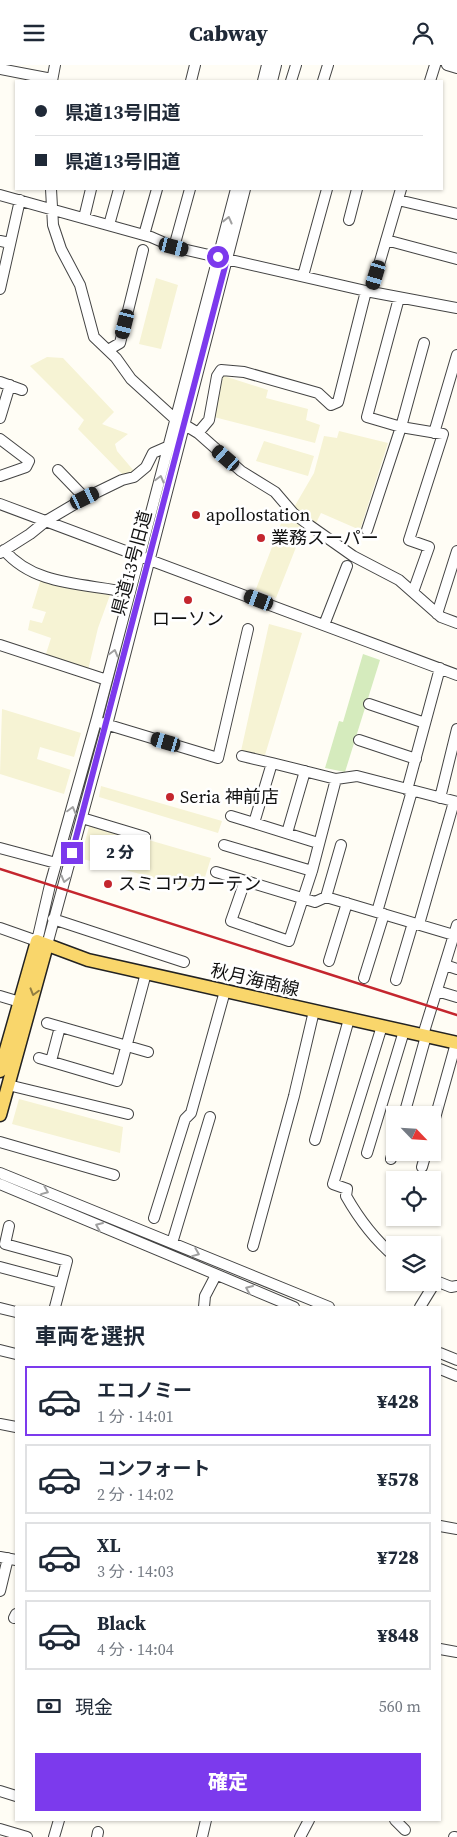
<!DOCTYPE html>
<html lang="ja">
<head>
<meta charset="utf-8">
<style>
	:root { --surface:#fff; --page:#f2f2f3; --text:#1f2937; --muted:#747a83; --line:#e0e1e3; --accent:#7c3aed }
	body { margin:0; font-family:"Source Serif 4","Noto Sans JP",serif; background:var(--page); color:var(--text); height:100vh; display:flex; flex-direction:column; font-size:19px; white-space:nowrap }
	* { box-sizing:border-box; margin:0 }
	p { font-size:16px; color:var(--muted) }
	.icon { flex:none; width:28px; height:28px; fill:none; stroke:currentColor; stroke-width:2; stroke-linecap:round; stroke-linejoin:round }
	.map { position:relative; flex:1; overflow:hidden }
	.side { position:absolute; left:15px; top:1241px; width:426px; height:515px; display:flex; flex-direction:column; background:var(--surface); border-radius:0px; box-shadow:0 1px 4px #0004 }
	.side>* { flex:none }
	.guide { position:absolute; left:15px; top:15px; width:428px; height:110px; border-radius:0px; box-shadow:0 1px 4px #0004; display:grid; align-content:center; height:110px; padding:0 20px; background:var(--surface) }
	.needle { width:32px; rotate:115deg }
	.buttons { position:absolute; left:386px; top:1041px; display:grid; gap:10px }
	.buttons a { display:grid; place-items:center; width:55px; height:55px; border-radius:0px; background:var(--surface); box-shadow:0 1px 4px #0004; font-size:25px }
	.end { position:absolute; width:22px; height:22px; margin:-11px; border:6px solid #7c3aed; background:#fff; box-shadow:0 0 0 2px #fff }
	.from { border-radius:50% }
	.bubble { position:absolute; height:35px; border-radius:0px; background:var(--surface); box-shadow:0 1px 4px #0004; font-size:16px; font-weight:800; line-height:35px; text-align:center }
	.car { position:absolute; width:15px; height:30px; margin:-15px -8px; border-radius:6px; box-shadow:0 0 4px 1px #0007; background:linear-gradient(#222 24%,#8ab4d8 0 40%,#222 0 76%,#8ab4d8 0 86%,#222 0) }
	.guide b { display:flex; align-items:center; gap:18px; height:48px; font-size:19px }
	.guide b+b { border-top:1px solid var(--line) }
	.guide i { width:12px; height:12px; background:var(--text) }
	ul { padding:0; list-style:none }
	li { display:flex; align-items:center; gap:15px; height:70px; margin:0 10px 8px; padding:0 10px; border:2px solid var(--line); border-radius:0px }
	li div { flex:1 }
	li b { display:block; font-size:19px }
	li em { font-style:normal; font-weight:800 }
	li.active { border-color:var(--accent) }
	li>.icon { width:45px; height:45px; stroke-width:1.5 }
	h2 { padding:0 20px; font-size:22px; line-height:60px }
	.pay { display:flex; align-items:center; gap:12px; height:55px; padding:0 20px; font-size:19px }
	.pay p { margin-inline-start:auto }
	.primary-button { display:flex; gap:10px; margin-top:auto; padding:10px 20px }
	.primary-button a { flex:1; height:58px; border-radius:0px; background:var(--accent); color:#fff; font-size:20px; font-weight:800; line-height:58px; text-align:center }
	header { display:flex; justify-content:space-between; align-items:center; height:65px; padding:0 20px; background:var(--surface); font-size:22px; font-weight:800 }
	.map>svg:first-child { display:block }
	.farmland { fill:#f6f3d4 }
	.green { fill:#d5ebbd }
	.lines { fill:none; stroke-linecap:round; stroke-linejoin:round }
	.minor-casing { stroke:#444; stroke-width:12 }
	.major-casing { stroke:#222; stroke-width:15 }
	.minor { stroke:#fff; stroke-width:10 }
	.major { stroke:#f9d66b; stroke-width:12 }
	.rail { stroke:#c4262e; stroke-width:2.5 }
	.oneway { stroke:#a0a0a0 }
	.oneway2 { stroke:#917d42 }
	.route { stroke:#7c3aed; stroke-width:6 }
	.poi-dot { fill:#c4262e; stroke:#fff; stroke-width:2 }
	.labels { text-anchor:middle; stroke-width:5; stroke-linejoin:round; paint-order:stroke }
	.poi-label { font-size:18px; fill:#111; stroke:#fff; text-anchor:start }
	.street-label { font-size:18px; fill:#111; stroke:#fff }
</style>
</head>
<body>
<header><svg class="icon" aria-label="menu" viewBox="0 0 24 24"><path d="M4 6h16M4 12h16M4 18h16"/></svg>Cabway<svg class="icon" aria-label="person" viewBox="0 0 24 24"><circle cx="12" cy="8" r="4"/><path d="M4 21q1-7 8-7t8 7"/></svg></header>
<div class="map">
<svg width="457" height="1772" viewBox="0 0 457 1772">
	<rect width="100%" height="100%" fill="#fffdf5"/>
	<path class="farmland" d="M156,213L178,220L161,284L139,279Z
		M47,292L63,293L114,347L102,359L128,369L115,379L117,386L134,406L124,411L78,364L84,355L30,301Z
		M224,311L268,325L266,333L308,344L306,355L320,360L315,378L210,351L221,312Z
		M339,366L388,378L360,465L321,448L315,460L293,444L314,408L324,371L337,373Z
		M264,376L314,391L308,411L256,396Z
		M285,448L304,462L276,533L256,524Z
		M41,514L109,527L110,530L98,563L88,605L45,592L51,573L28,565L30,555L42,558L46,547L32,543Z
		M269,559L302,568L265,690L241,686Z
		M2,644L81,668L74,692L40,682L37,694L71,705L64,729L0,709Z
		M101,721L222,756L218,768L99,732Z
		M90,758L211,793L201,825L83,794L82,788Z
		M19,1034L123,1062L120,1088L12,1059Z"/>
	<path class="green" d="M363,589L380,595L345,707L325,703L339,656L343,657Z"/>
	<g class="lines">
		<g class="minor-casing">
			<path id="minor" d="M447,0L457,3
				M0,4L52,14
				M52,16L55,0
				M191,16L195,0
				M263,16L267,0
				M272,16L276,0
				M291,16L296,0
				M323,16L328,0
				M430,16L435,0
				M51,124L53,160L61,184L80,220L94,272L116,293L131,314L175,354L198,368L241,406L275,427L293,448L309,460L353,491L399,515L441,552L457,558
				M0,130L151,172L174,182L366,226L457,243
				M398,135L457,149
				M84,153L91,124
				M349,155L357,124
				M109,160L119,124
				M144,170L157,124
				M386,175L457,194
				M0,176L10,178
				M174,182L190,124
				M303,211L327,124
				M0,224L20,135
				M371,227L401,124
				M399,233L367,352L401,362L443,369L409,475L429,482L413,527
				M108,285L120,278L143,185
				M0,317L22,325
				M0,353L10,320
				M198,368L209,355L217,311L221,305L244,307L318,328L331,340L338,337L366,226
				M434,368L457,290
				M0,374L29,396L26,402L0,411
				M58,405L85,433
				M0,439L457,610
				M367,465L401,362L424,278
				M4,485C35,522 87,518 130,528
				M0,488L30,469L46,456L85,433L122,415L134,412L146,402L153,388L169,381
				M437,549L457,486
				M324,560L347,501
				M0,580L107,615
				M369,639L425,658
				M102,658L218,693L248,564
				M359,675L416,694
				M242,691L272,698L254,758L318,778
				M272,698L336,714L357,711L457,737
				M407,725L440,603
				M440,733L457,664
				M231,751L254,758
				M82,753L145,772
				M287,768L305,706
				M224,780L312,806
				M0,783L56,798
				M216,807L315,837L326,832L457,871
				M245,816L231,856L289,876L312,806L336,714
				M326,832L341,780
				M377,847L412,726
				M53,854L184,897
				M419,859L454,737
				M0,863L37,876L50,820L97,653L236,124
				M47,880L107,660L245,124
				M329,896L347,838
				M445,900L457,904
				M364,913L384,849
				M396,915L413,858
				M437,926L457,932
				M0,931L20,937
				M47,958L148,987
				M382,961L333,1119L347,1124L346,1131C359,1154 374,1174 395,1192
				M423,970L457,860
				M39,993L117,1016L146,908
				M51,996L60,962
				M8,1020L128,1049
				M404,1050L426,971
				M432,1064L456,978
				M315,1075L349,954
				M0,1077L114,1110
				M367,1088L404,966
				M391,1094L395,1080
				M422,1102L426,1088
				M0,1108L329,1242
				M0,1119L294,1242
				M154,1153L185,1054L191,1048L225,926
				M9,1161L5,1179L67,1196L55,1242
				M172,1178L210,1052
				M253,1181L294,1031L314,946
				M0,1202L60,1218
				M204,1242L205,1231L216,1210
				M420,1242L436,1216L451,1222L457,1221
				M0,1243L16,1247
				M0,1285L16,1289
				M440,1288L457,1295
				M440,1304L457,1311
				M0,1359L16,1362
				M440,1461L457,1464
				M0,1492L16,1495
				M0,1526L8,1493
				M14,1553L16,1549
				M440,1584L457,1587
				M0,1726L16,1731
				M395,1755L405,1765
				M0,1764L27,1772
				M54,1772L59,1755
				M97,1772L98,1767
				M202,1772L206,1755
				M300,1772L309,1755
				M454,1772H455"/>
		</g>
		<g class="major-casing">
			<path id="major" d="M0,1006L37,876L88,895L457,978
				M0,1050L47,880"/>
		</g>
		<use href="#minor" class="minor"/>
		<use href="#major" class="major"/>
		<path class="rail" d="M0,804L457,950"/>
	</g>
	<defs><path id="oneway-chevron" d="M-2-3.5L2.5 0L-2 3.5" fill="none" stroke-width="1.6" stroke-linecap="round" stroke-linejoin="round" transform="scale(1.25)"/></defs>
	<g class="oneway">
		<use href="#oneway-chevron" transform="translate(228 155) rotate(-76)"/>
		<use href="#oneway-chevron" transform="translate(160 414) rotate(-75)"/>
		<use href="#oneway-chevron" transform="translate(114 588) rotate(-75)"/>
		<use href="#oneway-chevron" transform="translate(72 745) rotate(-75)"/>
		<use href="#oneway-chevron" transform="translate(65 814) rotate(105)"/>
		<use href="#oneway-chevron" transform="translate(45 1126) rotate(22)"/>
		<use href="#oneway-chevron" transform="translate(99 1161) rotate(-157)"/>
		<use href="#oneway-chevron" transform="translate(196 1188) rotate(22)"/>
		<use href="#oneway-chevron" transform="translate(249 1224) rotate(-157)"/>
	</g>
	<use class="oneway2" href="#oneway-chevron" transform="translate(34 927) rotate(106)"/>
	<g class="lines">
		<path class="route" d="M72,788L227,194L218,192"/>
	</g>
	<g class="poi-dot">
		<circle cx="196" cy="450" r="5"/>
		<circle cx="261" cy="473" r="5"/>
		<circle cx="188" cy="535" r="5"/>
		<circle cx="170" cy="732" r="5"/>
		<circle cx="108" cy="819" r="5"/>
	</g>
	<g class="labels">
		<g class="poi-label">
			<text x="206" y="456">apollostation</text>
			<text x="271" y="479">業務スーパー</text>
			<text x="188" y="560" text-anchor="middle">ローソン</text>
			<text x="180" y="738">Seria 神前店</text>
			<text x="118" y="825">スミコウカーテン</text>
		</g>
		<g class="street-label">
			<text transform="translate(132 498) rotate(-75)" y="6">県道13号旧道</text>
			<text transform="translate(255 915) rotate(13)" y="6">秋月海南線</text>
		</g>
	</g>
</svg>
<div class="buttons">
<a><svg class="needle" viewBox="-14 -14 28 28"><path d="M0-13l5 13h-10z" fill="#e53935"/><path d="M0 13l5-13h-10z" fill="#747a83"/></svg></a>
<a><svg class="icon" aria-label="locate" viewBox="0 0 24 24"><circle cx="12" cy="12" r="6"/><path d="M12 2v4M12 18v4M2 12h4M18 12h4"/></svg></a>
<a><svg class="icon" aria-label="layers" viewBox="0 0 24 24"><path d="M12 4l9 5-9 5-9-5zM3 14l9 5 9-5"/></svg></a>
</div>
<i class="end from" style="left:218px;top:192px"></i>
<i class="end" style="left:72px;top:788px"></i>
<div class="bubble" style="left:90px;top:770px;width:60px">2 分</div>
<i class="car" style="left:174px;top:182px;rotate:104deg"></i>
<i class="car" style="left:376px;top:210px;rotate:197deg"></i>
<i class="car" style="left:125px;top:259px;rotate:194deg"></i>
<i class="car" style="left:226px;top:393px;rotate:311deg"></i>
<i class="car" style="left:85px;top:433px;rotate:64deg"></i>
<i class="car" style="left:259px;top:535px;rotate:291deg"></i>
<i class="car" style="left:166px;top:677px;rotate:286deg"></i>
<div class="guide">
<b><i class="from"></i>県道13号旧道</b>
<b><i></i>県道13号旧道</b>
</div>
<section class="side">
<h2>車両を選択</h2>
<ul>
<li class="active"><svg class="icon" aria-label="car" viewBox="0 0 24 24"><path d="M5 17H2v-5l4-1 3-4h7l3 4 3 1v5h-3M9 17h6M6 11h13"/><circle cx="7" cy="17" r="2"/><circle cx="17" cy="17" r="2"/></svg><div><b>エコノミー</b><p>1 分 · 14:01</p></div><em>¥428</em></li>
<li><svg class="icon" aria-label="car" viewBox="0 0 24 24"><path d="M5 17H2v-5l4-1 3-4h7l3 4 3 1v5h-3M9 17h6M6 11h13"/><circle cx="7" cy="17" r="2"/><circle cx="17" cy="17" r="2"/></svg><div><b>コンフォート</b><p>2 分 · 14:02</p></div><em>¥578</em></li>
<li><svg class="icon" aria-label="car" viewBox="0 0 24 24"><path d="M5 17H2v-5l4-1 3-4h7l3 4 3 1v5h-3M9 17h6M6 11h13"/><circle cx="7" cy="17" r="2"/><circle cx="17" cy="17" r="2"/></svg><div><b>XL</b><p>3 分 · 14:03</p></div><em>¥728</em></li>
<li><svg class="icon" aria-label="car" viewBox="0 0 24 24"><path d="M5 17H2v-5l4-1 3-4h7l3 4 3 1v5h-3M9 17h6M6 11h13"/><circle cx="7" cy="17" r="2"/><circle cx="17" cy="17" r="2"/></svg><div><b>Black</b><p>4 分 · 14:04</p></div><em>¥848</em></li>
</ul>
<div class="pay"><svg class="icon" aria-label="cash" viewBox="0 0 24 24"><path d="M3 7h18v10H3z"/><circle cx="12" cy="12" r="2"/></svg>現金<p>560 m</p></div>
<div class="primary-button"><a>確定</a></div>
</section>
</div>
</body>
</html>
